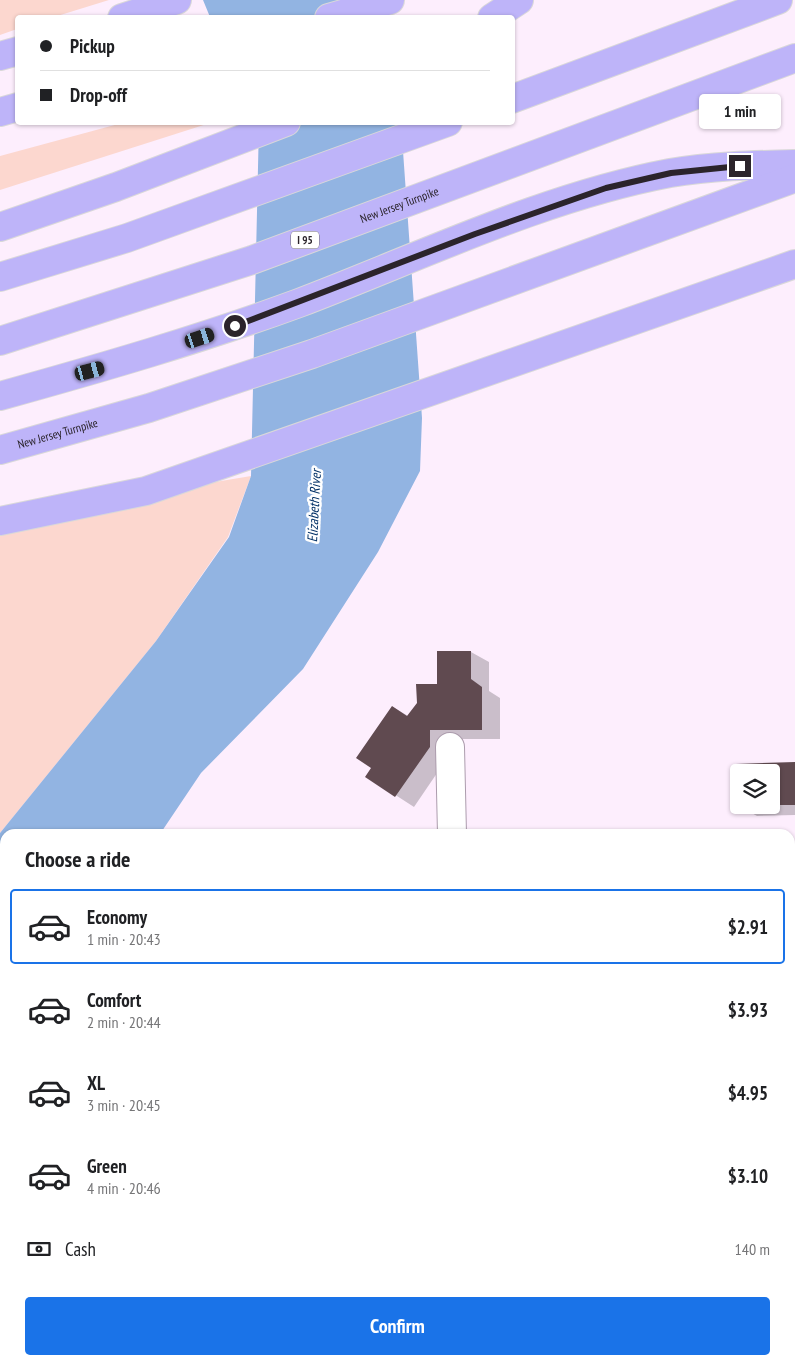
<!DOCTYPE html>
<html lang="en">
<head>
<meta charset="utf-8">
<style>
	:root { --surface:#fff; --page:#f6f6f6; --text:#202124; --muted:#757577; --line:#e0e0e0; --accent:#1a73e8 }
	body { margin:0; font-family:"PT Sans Narrow",sans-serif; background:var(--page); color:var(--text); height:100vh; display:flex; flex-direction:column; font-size:19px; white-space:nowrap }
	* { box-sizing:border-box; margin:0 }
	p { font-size:16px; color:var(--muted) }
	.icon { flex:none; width:28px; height:28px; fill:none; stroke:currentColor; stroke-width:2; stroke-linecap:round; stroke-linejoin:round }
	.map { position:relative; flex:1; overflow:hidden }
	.details { position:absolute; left:0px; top:829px; width:795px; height:536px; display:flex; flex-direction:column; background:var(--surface); border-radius:15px 15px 0 0; box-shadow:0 1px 4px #0004 }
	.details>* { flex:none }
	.guide { position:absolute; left:15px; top:15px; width:500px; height:110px; border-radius:5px; box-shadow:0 1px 4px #0004; display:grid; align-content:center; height:110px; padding:0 25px; background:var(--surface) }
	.controls { position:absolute; left:730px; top:764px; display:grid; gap:10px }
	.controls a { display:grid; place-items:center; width:50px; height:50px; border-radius:5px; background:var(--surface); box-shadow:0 1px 4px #0004; font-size:25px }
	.end { position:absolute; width:22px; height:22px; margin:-11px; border:6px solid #2b242b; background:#fff; box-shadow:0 0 0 2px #fff }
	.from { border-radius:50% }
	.bubble { position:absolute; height:35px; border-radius:5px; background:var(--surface); box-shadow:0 1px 4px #0004; font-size:16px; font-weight:700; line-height:35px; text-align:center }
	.car { position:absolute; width:15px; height:30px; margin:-15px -8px; border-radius:6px; box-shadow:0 0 4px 1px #0007; background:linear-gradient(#222 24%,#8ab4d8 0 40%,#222 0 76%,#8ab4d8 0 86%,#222 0) }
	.guide b { display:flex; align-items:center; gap:18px; height:48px; font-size:19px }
	.guide b+b { border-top:1px solid var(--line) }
	.guide i { width:12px; height:12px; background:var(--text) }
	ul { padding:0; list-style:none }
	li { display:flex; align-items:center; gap:15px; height:75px; margin:0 10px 8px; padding:0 15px; border:2px solid transparent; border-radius:5px }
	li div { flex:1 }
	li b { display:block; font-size:19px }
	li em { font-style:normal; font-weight:700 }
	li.active { border-color:var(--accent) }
	li>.icon { width:45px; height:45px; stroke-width:1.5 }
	h2 { padding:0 25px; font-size:22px; line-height:60px }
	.pay { display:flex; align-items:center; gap:12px; height:55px; padding:0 25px; font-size:19px }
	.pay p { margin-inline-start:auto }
	.action { display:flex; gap:10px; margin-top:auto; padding:10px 25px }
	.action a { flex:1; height:58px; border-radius:5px; background:var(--accent); color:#fff; font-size:20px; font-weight:700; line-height:58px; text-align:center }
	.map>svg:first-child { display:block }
	.green { fill:#fcd7cf }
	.water { fill:#92b4e2 }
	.pier { fill:#fdeefd }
	.shadow { fill:#0003 }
	.building { fill:#604a50 }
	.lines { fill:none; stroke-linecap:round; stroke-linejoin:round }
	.minor-casing { stroke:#ac9cad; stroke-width:30 }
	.highway-casing { stroke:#d9d8d9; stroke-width:30 }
	.minor { stroke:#fff; stroke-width:28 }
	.highway { stroke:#beb4f9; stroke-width:28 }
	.route { stroke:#2b242b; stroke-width:6 }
	.labels { text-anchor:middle; stroke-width:5; stroke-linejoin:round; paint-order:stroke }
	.shield { fill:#fff; stroke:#6b666b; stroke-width:1 }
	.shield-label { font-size:11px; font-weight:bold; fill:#2b242b }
	.street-label { font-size:12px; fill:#2b242b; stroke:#fff }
	.water-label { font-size:14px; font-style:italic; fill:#023066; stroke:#fff }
</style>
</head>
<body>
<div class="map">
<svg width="795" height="1364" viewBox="0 0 795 1364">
	<rect width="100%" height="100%" fill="#fdeefd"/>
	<path class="green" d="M0,0H109L54,17L18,18L17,29L0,35Z
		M122,123H210L0,190V156Z
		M251,476L228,537L156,641L0,833V518Z
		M5,1151V1360H790V1177H795V1364H0V1154Z"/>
	<path class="water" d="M203,0H374L384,17H210Z
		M259,123H401L422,418L420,471L378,552L303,669L201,773L160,834H5V1229L0,1224V833L156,641L229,537L251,476Z
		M790,1314L795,1318V1364H552L533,1360H790Z"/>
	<path class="pier" d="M5,1073V1152L0,1155V1075Z"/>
	<path class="shadow" d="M471,652L489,662V691L500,698V739H448V757L414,807L366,776L372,768L393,707L408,716L418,703Z
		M795,763V815L757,816L739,806L771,805V772H739V797L738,765Z"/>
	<path class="building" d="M437,651H471V679L482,687V730H430V747L395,797L365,777L371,768L356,758L392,706L407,716L417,703L416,684H437Z
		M795,762V805H771V772H739L737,787L736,764Z"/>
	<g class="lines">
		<g class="minor-casing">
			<path id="minor" d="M450,747L452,834
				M790,879H795"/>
		</g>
		<g class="highway-casing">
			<g id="highway">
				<path d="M122,18L177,0"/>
				<path d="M329,18L390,0"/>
				<path d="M492,18L519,0"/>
				<path d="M0,56L18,51"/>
				<path d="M512,99L778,0"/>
				<path d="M0,112L18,107"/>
				<path d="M0,227L116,187L286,122"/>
				<path d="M0,277L127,238L448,122"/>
				<path id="s1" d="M0,341L252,260L795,58"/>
				<path d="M0,396C101,368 201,339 299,303C420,257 543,197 670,173C711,166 754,165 795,164"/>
				<path id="s2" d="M0,450L149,408L312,354L795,178"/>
				<path d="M0,521L146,491L795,264"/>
			</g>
		</g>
		<use href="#minor" class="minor"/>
		<use href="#highway" class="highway"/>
	</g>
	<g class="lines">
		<path class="route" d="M235,326L475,234L606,188L671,173L740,166"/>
	</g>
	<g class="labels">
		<rect class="shield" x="291" y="231.5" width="28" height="17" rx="4"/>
		<g class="shield-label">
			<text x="305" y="244">I 95</text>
		</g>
		<g class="street-label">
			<text dy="4" stroke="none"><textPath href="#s1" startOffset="422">New Jersey Turnpike</textPath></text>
			<text dy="4" stroke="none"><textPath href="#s2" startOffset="60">New Jersey Turnpike</textPath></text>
		</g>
		<g class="water-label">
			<text transform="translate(314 506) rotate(-87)" y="5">Elizabeth River</text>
		</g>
	</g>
</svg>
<div class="controls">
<a><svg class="icon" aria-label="layers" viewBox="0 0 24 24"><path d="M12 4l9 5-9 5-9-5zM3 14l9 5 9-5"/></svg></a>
</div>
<i class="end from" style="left:235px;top:326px"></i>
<i class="end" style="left:740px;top:166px"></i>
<div class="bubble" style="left:699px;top:94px;width:82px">1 min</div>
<i class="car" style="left:200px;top:338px;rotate:72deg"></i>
<i class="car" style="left:90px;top:371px;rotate:75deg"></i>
<div class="guide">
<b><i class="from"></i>Pickup</b>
<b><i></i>Drop-off</b>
</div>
<section class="details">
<h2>Choose a ride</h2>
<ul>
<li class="active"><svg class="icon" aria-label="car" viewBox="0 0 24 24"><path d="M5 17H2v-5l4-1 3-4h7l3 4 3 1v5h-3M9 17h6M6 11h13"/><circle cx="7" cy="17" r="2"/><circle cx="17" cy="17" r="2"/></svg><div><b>Economy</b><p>1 min · 20:43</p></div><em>$2.91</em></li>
<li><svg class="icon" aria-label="car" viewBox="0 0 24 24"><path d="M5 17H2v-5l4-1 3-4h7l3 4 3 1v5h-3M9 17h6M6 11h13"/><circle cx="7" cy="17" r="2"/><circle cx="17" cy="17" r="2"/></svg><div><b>Comfort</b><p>2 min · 20:44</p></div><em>$3.93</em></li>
<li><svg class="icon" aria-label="car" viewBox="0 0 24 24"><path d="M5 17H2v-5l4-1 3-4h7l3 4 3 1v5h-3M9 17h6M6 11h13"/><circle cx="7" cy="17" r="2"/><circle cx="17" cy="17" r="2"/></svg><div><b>XL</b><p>3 min · 20:45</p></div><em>$4.95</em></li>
<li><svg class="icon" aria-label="car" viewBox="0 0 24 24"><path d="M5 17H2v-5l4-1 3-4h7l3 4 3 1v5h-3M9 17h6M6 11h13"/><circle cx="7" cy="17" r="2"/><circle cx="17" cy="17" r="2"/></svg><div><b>Green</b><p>4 min · 20:46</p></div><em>$3.10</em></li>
</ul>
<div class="pay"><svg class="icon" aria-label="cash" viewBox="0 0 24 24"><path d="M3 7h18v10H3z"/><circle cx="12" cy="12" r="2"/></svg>Cash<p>140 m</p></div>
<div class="action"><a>Confirm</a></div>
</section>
</div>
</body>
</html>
